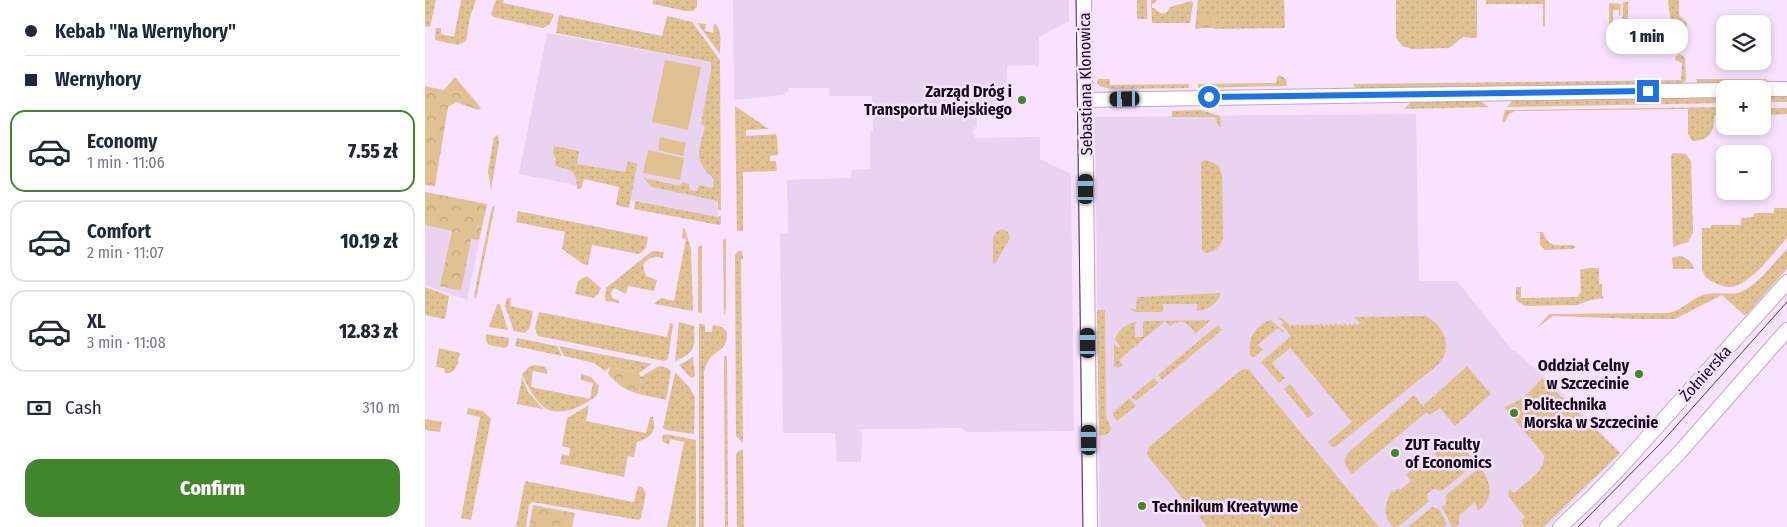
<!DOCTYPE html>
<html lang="en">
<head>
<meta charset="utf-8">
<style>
	:root { --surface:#fff; --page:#f6f6f7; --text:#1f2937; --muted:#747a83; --line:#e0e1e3; --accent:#41862a }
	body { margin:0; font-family:"Fira Sans Condensed",sans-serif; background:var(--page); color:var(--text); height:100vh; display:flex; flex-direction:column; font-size:19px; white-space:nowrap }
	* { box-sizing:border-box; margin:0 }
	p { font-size:16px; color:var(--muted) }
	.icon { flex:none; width:28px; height:28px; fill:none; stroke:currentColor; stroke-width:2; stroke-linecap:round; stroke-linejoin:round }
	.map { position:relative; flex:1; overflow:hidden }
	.panel { display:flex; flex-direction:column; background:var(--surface); width:425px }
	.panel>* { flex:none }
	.hud { display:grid; align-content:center; height:110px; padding:0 25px; background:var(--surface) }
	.fabs { position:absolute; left:1291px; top:15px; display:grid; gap:10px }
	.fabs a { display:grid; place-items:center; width:55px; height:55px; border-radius:10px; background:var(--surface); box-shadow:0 2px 8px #0003; font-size:25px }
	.end { position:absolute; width:22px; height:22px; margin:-11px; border:6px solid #1a73e8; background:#fff; box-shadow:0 0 0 2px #fff }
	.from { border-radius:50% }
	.bubble { position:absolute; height:35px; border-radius:15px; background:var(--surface); box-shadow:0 2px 8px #0003; font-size:16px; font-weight:800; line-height:35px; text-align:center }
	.car { position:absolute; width:15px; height:30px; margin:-15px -8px; border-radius:6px; box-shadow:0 0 4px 1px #0007; background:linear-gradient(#222 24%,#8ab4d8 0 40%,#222 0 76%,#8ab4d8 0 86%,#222 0) }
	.hud b { display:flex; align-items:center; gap:18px; height:48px; font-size:19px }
	.hud b+b { border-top:1px solid var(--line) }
	.hud i { width:12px; height:12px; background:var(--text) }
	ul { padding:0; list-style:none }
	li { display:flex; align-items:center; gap:15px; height:82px; margin:0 10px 8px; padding:0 15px; border:2px solid var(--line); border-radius:15px }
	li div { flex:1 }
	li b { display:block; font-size:19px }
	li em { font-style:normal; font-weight:800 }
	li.selected { border-color:var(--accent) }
	li>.icon { width:45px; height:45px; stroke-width:1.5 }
	.pay { display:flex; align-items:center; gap:12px; height:55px; padding:0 25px; font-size:19px }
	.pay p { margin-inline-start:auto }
	.primary-button { display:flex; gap:10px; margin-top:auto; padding:10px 25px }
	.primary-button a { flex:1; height:58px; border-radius:15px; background:var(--accent); color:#fff; font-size:20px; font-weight:800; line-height:58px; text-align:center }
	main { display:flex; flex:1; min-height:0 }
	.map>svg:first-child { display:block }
	.built { fill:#ead2f1 }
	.grass { fill:url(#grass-dots) }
	.park { fill:url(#park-crowns) }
	.pitch { fill:#e0c292 }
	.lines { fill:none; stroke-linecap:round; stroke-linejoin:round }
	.minor-casing { stroke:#c5a2cf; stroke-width:16 }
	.minor { stroke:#fff; stroke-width:14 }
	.tram { stroke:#4e3e52; stroke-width:1 }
	.route { stroke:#1a73e8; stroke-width:6 }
	.poi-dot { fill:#41862a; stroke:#f8e2ff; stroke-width:2 }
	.labels { text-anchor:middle; stroke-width:5; stroke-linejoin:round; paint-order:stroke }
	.street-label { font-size:16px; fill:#160919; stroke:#f8e2ff }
	.poi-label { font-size:16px; font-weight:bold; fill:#160919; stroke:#f8e2ff; text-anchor:start }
</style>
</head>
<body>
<main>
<section class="panel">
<div class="hud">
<b><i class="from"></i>Kebab &quot;Na Wernyhory&quot;</b>
<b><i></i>Wernyhory</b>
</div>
<ul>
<li class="selected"><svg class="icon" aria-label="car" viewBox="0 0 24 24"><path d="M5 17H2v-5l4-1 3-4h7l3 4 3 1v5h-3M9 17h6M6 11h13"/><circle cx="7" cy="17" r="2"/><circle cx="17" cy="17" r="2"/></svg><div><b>Economy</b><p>1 min · 11:06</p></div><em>7.55 zł</em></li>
<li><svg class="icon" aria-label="car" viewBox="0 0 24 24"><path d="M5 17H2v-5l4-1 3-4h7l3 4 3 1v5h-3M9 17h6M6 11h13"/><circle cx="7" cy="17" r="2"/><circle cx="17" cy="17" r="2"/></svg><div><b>Comfort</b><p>2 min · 11:07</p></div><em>10.19 zł</em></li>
<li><svg class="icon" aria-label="car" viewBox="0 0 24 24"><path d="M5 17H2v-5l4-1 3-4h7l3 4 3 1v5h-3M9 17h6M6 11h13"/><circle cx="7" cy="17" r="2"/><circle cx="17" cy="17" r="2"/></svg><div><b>XL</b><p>3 min · 11:08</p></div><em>12.83 zł</em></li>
</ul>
<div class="pay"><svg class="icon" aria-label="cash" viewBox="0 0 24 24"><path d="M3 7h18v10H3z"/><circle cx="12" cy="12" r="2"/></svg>Cash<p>310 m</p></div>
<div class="primary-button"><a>Confirm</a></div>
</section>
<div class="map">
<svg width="1362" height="527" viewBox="0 0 1362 527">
	<defs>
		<pattern id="grass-dots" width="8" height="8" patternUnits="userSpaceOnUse" patternTransform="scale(1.25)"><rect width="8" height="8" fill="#e0c292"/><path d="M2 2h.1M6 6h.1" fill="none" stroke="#bfa57d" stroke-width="1.8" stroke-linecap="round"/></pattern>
		<pattern id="park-crowns" width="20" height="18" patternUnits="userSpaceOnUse" patternTransform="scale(1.25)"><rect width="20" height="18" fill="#e0c292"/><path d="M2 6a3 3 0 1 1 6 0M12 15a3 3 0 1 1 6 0" fill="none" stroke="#bfa57d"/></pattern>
	</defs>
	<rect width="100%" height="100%" fill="#f8e2ff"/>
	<path class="built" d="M308,0H644V21L614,37V67L610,65L582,66V117H552V127H549L548,134L550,135L549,138H547L615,137V159L646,174L649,431L541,432L537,428L435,429L437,436L436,462H412L410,433H358L355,234L363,233L362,180L426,178L427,170L445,169V131H448L447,96H405L404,88H364L363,92H360L359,95L309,100Z
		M122,33L286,62L293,128V217L195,198L198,185L158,177L156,186L94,174Z
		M991,114L994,281H1032L1088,351H1090L1145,400L1196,453L1122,527H675L670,117Z
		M0,192L62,204L42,300L0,285Z"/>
	<path class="grass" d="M0,0H11L5,27L0,26Z
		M36,0H51L45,17L41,41L33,45L10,40L11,28H16V34L29,37Z
		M71,0H79L78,3L129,14L125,24L118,28L68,17L66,14Z
		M228,0H272V7L268,11H260L228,4Z
		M712,0H722V19H712Z
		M726,0H732L730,3L727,4V8H730C733,13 737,15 742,12L745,7L766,1L768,3L765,23H727Z
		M773,0H859L860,28L789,29L788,15H774V29H770Z
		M971,0H1052V38L1038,37L1024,48L987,49L977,46L971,38Z
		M1061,0H1120V26H1118V4H1061Z
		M1243,0H1254V15L1262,23L1261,40C1247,36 1244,13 1243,0Z
		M1198,2H1203V45H1190V29H1191L1192,35H1197Z
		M1184,3L1196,4L1195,16H1194V10H1188V41H1184Z
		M134,15L237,36L242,16L267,22L295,60L296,210H293V201L227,187L219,178L255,186L257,182L264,184L265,190L272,191L274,185L288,188L289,179C267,159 274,152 280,126L276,124L286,70V62L131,33Z
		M272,23L281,24L280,31L288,33L289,23C298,29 295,44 295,54Z
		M1254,54L1258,56L1260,58L1261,80L1257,84L931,89L928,84L1256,80L1257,63L1250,60L1251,56Z
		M855,75L861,79L862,86L773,88V84L851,83L852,77Z
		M673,79H685V85L764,84V88L685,89L675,86L672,83Z
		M1271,79H1342V83L1273,84Z
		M1338,93L1362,96V102H1338Z
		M1300,94V103L1082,107L1088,100L1093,98Z
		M1054,100L1064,107L979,109L987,101Z
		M310,106L344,129L321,130V136L351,134L352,137L353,155L345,156V161H351L352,171L318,172V231H312Z
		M1338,106H1342L1343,108H1362V114L1338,115Z
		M1300,107V115L1289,116C1289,132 1285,141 1267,141L1263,134V109L1091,111L1084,114L1080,122H1077L1080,110Z
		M776,110L795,116L796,127H794L790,117H747V111Z
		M73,135L74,142L66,190L63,171L69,137Z
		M129,146L154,151L152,164L200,172L203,161L212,164L204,208L191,205L194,187L159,179L156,189H152C152,170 147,170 130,166L131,159L128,153Z
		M1248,153L1261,154L1266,161L1268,233L1263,242L1248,247L1246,156Z
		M782,160L793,165L797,175L798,238C796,247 790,252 781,253L777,250L776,163L777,161Z
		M210,201L293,217V216H296V224L294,225L209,209Z
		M70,205L51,299L49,296L65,216L67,208Z
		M1349,208H1362V238C1348,253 1324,288 1303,287C1295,286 1288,282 1281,278L1277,270V228H1286V225H1316V218L1328,217L1329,213H1349Z
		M93,211L223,237L221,248L214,254L167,245L163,265L158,264L137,249L140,232L91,222Z
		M257,228L260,229L266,249L268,311L229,304L236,298L249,301L261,239L257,238L258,230Z
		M577,229L583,232L585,238L570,264L568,263V238L572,231Z
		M1111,232H1118C1124,249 1132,245 1148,245L1151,247L1147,249L1120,250L1115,245V233Z
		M301,239V309L299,316L298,240Z
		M277,245V313L273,312V247Z
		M1362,249V269L1320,316L1297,295L1250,319H1214L1128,316L1112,328L1124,314L1244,313C1258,310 1265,299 1278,295C1290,291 1302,295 1313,293C1331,288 1349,262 1362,249Z
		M227,251L239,252L238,258C229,256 222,257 218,266L221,276L232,280L229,291L203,286L201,294L189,288L186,293L187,298L194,300V303L181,301L180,297L181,288Z
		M314,251H317L318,259H316L318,443L311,436L310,255Z
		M1255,256C1263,258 1267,262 1269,269H1248L1247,258Z
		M1163,268H1174V284H1177V296L1179,298L1166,300L1152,305L1100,306L1091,300V287H1096V298L1153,297L1154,294L1156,293L1155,270Z
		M162,276L176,288L173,294L169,298L150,294L153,281Z
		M0,287L24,296L20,319L0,315Z
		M796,293C793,304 783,310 772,311V304H738V312H711L703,309H711L712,297Z
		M82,298H86L85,306L108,311L105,327L100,333L89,331L80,306Z
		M72,304H75L83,330L64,327Z
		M672,310H680L681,417L686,428C686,434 679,436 674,435Z
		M114,312L242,337L245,323L248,324L243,359L239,361L113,336L110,328Z
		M1000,316C1013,321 1025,338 1020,353C1019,356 1016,360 1014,364L910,447H907L903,442L927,422L865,348L847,363L860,378L854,383L836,362L866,336L857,325L859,323L853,318H857L865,326L867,324L870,326L872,324L875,326L877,324L880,326L882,324L884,326L887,324L889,326L892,324L894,326L896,323L899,326L901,324L904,326L906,323L908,326L911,323L913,326L915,324L918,326L920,323L923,326L925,323L927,326L930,323L933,326L935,323L929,317Z
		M786,320L770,334C764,323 756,318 745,326L740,321L696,358L694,360L698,365L693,368L689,366V343L693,348L695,346L690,339C694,329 701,324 712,321L710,325V337H718V321Z
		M845,320L859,331L858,333L853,328L833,345L838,350L830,357H826C821,341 829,326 845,320Z
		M254,322L269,326C270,346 271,353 250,361Z
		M274,323L280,325V332H287L288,325L297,327L302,332C302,350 296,347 285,358C282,362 280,367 279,372V527H274Z
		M793,325L797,330L737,380L733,375Z
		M61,334L84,338L83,346L80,348L64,345L61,340Z
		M92,338L132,346L137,356L90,346Z
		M134,346L227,364L214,373L185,367L180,371L169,363L139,356Z
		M14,348L35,353C33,362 32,374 20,373L19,368L11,367Z
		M299,356H302L303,527H300Z
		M268,357L270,376L266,378L254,365Z
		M110,365L120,367L122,370V374L108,371L106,387L165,399L168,383L156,380V374L166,377L174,386L172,395C161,405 137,417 122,409C112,404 101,384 97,374L105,366Z
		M234,366L242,368L246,371L241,400L214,394L216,377Z
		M1042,366L1066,394L1030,426L1015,408L1005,415L1002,412L927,474C921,467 917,462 923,453L989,395L998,406Z
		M821,369L824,370L954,527H782L774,517L776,515H783L785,504H773L772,510L770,513L724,458L722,453L724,447L816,370Z
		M250,373L252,374L265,388L270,398L269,434L241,430L238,428Z
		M97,377L103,392L118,409L92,404Z
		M729,378L733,383L711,401L706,397Z
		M1117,378L1195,453L1118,527H1098L1099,526L1096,521L1100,517L1083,496L1084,488L1089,493C1100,483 1121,471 1119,455L1079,407C1096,401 1106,392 1117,378Z
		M865,384L889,414L883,418L859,389Z
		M704,398L711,406L692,421L688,416V413Z
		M164,405L161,421L221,433L225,417H228C232,432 226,438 212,442L209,457L203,456L199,477L135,464L137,454L144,456L145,448L137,446L142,418Z
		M43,408L58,411L66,419L46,520L36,518L55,417L42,414Z
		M241,434L271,440V527H242L259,442L245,439L244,445L237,441L238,435Z
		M1024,446C1037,447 1043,452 1052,462L1017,491L1009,489L1002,494L1003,502L973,527H968C957,514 960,504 967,490L969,492L973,488L975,490L986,481L981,475L1001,458L1005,464L1013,458L1008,452Z
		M315,450H318L319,527H312L311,454Z
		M1055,467C1066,481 1070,499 1053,511L1050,502L1034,516V525L1031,527H1027L1017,507L1021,504V495Z
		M100,481L209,502L213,486L217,487L221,493L216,518L214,520L107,502L104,505L101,527H91Z
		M1007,507L1014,509L1022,524L1019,527H983Z"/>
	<path class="park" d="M774,15H788L789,28H774Z
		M30,77L56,108L53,110L31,102L23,107L10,186L0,185V86L19,90Z
		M0,192L62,204L54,240L46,239L36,291L15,286L27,231L0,225Z
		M185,367L214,373L216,377L214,394C200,390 193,385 183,374Z
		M0,419L17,422L15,432L0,430Z
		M108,505L150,513L147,527H104Z"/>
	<path class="pitch" d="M240,60L276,67L263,130L227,122Z
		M235,137L261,143L258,156L233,150Z
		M223,150L259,158L255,180L218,173Z"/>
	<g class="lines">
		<g class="minor-casing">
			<path id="minor" d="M659,0L665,527
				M1338,89H1362
				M660,100L1300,90
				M1135,527L1167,497L1195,468L1362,282
				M1182,527L1255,452L1362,330"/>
		</g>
		<use href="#minor" class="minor"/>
		<path class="tram" d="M651,0L658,527
			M1153,527L1236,443L1362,302"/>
	</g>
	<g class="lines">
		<path class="route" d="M784,97L1223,91"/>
	</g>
	<g class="poi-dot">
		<circle cx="597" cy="100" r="5"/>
		<circle cx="1214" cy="374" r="5"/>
		<circle cx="1089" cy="413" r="5"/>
		<circle cx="970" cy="453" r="5"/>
		<circle cx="717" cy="506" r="5"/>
	</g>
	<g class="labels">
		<g class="street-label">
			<text transform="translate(660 84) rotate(-91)" y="6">Sebastiana Klonowica</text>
			<text transform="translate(1280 373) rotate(-48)" y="6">Żołnierska</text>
		</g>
		<g class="poi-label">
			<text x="587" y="97" text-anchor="end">Zarząd Dróg i<tspan x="587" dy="18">Transportu Miejskiego</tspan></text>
			<text x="1204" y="371" text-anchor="end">Oddział Celny<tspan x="1204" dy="18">w Szczecinie</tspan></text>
			<text x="1099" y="410">Politechnika<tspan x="1099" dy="18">Morska w Szczecinie</tspan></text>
			<text x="980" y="450">ZUT Faculty<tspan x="980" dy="18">of Economics</tspan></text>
			<text x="727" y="512">Technikum Kreatywne</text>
		</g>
	</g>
</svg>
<div class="fabs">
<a><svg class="icon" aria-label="layers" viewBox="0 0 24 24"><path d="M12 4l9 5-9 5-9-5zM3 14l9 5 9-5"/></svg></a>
<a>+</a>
<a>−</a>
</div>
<i class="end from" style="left:784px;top:97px"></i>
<i class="end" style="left:1223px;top:91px"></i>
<div class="bubble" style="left:1181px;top:19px;width:82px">1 min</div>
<i class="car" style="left:700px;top:99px;rotate:269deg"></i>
<i class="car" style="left:661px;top:189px;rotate:0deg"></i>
<i class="car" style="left:663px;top:343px;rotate:359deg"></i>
<i class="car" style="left:664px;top:440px;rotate:359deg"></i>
</div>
</main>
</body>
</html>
